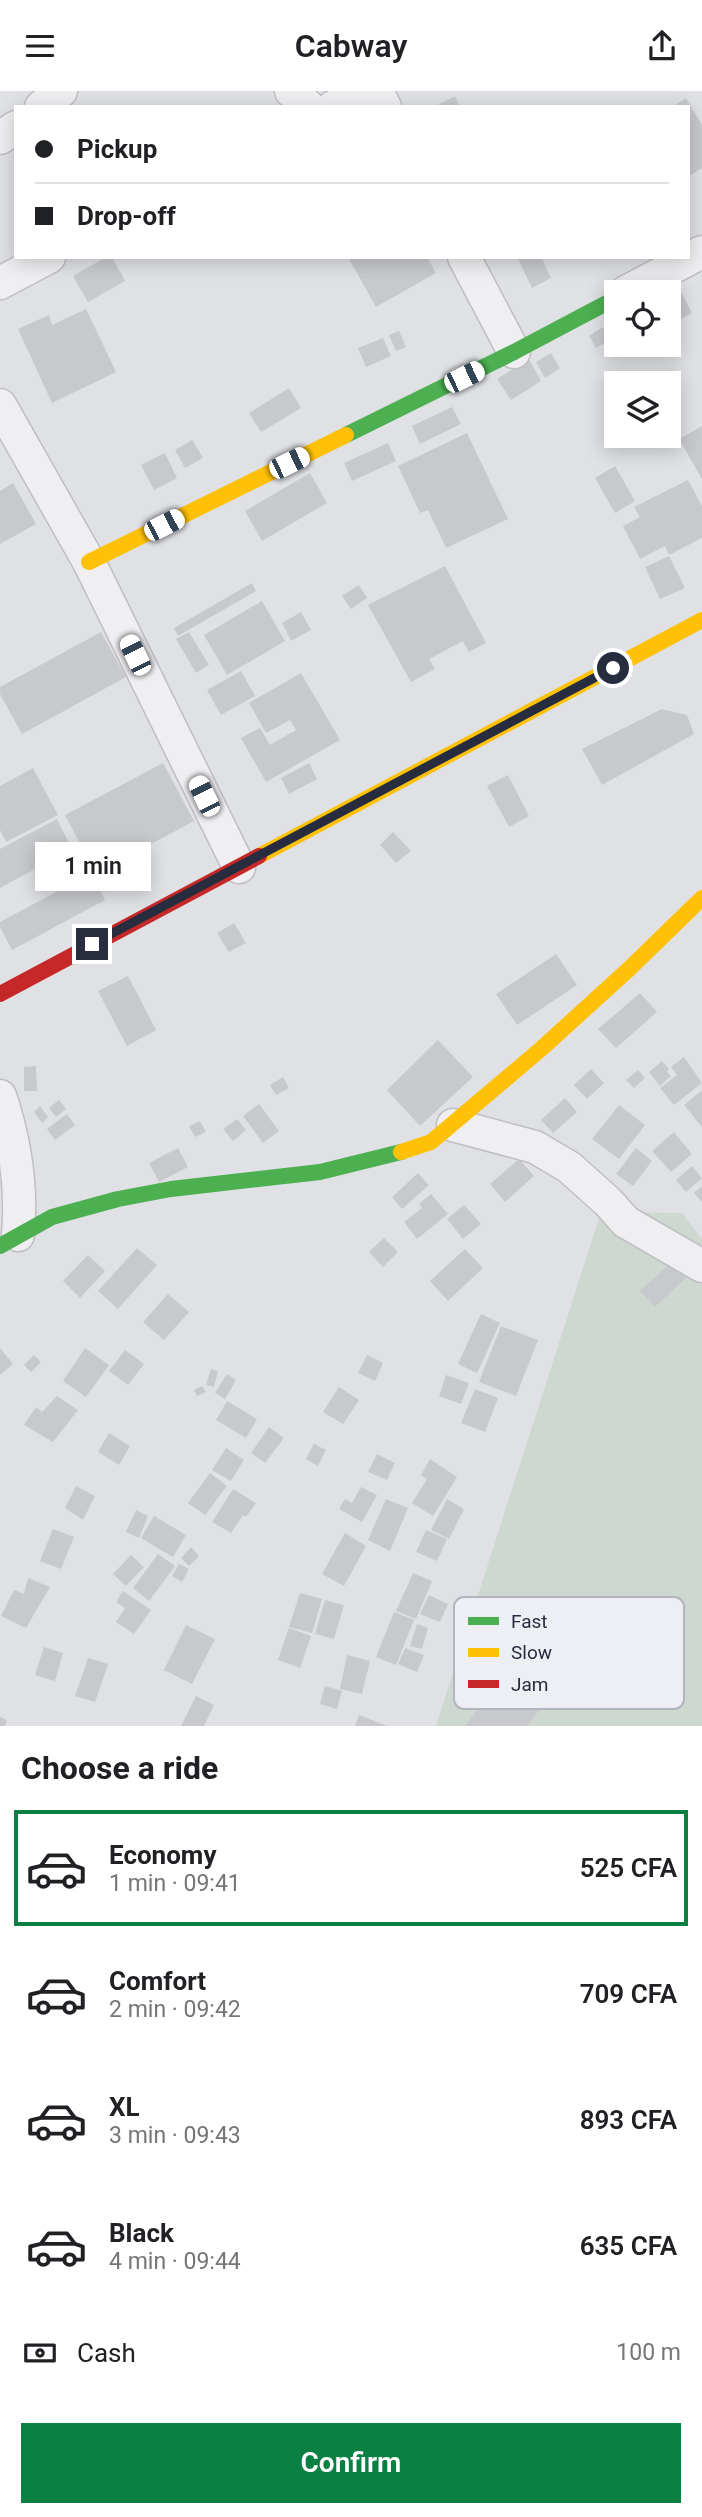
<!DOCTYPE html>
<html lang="en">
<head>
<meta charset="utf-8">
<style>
	:root { --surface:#fff; --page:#f2f2f2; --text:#202124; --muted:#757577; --line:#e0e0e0; --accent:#0b8043 }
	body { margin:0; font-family:Roboto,sans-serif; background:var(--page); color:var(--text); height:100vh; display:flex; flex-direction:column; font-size:26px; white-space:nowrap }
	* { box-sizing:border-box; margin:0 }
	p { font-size:23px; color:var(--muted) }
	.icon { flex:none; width:38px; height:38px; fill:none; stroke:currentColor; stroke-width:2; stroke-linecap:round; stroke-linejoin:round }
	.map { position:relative; height:1635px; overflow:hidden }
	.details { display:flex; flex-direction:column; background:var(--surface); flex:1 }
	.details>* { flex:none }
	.banner { position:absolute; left:14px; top:14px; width:676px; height:154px; border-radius:0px; box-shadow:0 4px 18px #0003; display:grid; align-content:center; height:154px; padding:0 21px; background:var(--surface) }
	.buttons { position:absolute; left:604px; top:189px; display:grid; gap:14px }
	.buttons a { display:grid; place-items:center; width:77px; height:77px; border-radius:0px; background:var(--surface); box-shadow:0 4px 18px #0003; font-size:35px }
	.end { position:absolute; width:32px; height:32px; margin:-16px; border:9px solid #272d3e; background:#fff; box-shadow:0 0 0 4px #fff }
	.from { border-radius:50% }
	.bubble { position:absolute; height:49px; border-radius:0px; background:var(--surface); box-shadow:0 4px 18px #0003; font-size:23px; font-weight:600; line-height:49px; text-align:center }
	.car { position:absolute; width:21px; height:42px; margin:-21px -10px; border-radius:9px; box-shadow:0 0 5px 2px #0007; background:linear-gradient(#fff 24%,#345 0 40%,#fff 0 76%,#345 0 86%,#fff 0) }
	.banner b { display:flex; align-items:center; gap:24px; height:66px; font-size:26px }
	.banner b+b { border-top:2px solid var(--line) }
	.banner i { width:18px; height:18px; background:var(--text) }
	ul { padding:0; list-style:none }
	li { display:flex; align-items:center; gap:21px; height:116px; margin:0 14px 10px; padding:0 7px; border:4px solid transparent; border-radius:0px }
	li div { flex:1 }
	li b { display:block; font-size:26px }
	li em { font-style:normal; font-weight:600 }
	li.current { border-color:var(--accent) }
	li>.icon { width:63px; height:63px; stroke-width:1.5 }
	h2 { padding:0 21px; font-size:32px; line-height:84px }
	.pay { display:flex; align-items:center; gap:18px; height:77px; padding:0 21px; font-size:26px }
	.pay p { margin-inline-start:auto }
	.button { display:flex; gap:14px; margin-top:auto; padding:14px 21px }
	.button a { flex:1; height:80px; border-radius:0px; background:var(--accent); color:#fff; font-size:28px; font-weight:600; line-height:80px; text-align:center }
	header { display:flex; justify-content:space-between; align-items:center; height:91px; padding:0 21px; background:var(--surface); font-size:32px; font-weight:600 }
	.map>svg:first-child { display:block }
	.green { fill:#ced8d0 }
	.building { fill:#c8c9cd }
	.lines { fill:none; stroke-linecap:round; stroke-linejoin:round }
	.street-casing { stroke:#bebfc3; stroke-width:35 }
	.street { stroke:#efeff2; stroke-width:32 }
	.fast { stroke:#4caf50; stroke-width:16 }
	.slow { stroke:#ffc107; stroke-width:16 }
	.jam { stroke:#c62828; stroke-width:16 }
	.route { stroke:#272d3e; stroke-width:9 }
	.key { fill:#edeff5; stroke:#b2b5be; stroke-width:2 }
	.key-label { font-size:19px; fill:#272d3e }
</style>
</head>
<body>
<header><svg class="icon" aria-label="menu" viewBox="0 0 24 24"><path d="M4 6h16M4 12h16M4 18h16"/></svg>Cabway<svg class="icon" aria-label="share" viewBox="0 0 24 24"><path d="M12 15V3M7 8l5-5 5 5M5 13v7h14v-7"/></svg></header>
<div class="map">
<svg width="702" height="1635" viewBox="0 0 702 1635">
	<rect width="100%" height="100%" fill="#dfe1e5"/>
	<path class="green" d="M601,1121L682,1122L702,1148V1635H436Z"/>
	<path class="building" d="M455,5L460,16H434Z
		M686,7L702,34V77L688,86V16H672Z
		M106,166H112L125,190L88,211L73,185Z
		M348,166H427L436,182L376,216Z
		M517,166H541L551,187L532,197Z
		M677,193L692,222L668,235V201H662Z
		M86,218L116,281L52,312L18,238L49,224L52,234Z
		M616,227V244L609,232Z
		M603,236L611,248L596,257L589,245Z
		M399,240L406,256L396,260L389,244Z
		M383,247L391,265L366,276L358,257Z
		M551,262L560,277L545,287L536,271Z
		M529,268L541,290L511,309L497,288Z
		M289,297L301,317L261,341L249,322Z
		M452,316L461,333L420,353L412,335Z
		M702,335V388L679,348Z
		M467,342L508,428L446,457L428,419L420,422L398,375Z
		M192,349L203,367L185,377L175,359Z
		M388,352L396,370L352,390L344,372Z
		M165,362L177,387L154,399L141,374Z
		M615,375L635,410L615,422L595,387Z
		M310,382L327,412L262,450L245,420Z
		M688,389L702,415V447L669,464L665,455L640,468L623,435L640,426L634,416Z
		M13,392L36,433L0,453V400Z
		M669,465L685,497L660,508L645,476Z
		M445,475L486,552L469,561L463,550L429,568L435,578L411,591L368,514Z
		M252,492L256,500L178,545L174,537Z
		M359,494L367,507L351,518L342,505Z
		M262,510L285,550L227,584L204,544Z
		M301,521L311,539L291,550L282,532Z
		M101,541L126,586L22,643L0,603V596Z
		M189,541L209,574L196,582L176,548Z
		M241,580L255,605L221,624L207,599Z
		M301,582L340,649L266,691L241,647L260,637L270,654L296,639L290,629L266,642L249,612Z
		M662,618L687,624L694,643L602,694L582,658Z
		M163,672L194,730L96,783L65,724Z
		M309,672L317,688L289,703L281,687Z
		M33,677L58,724L6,751L0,739V695Z
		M508,684L529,725L509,736L487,695Z
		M57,728L72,758L0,797V758Z
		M393,741L411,760L396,772L380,754Z
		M120,775L129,790L109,801L101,785Z
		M91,782L105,809L12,859L0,836V831Z
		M234,832L246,852L229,861L217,842Z
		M556,863L577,894L517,934L496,903Z
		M128,885L156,939L127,955L98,900Z
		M640,902L657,921L616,957L598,938Z
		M438,949L473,986L420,1035L387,999Z
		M684,966L702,992L674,1014L660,997L677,984L671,976Z
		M662,970L669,978L667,981L671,985L660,995L649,981Z
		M36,975L37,1000H24V976Z
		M591,978L604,992L587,1008L574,994Z
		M638,979L645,987L634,997L626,989Z
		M283,986L289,997L276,1004L270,994Z
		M702,999V1036L684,1014Z
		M565,1007L577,1021L553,1042L541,1029Z
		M59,1009L66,1018L56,1026L49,1017Z
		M259,1013L279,1040L263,1052L243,1025Z
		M619,1014L645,1034L619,1068L592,1048Z
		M40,1015L48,1026L42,1032L34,1021Z
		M67,1023L75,1034L55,1049L47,1038Z
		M237,1028L246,1039L233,1050L223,1038Z
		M200,1030L206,1041L195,1046L189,1035Z
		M674,1041L692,1063L671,1081L652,1060Z
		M178,1057L188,1076L159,1091L149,1072Z
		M636,1057L652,1070L633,1095L616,1083Z
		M519,1068L534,1085L505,1111L490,1093Z
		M692,1075L702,1087L686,1101L676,1089Z
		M418,1082L429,1094L402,1118L392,1106Z
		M702,1095V1111L694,1102Z
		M431,1103L448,1123L417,1148L404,1131L422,1117L419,1113Z
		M464,1114L481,1133L463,1148L447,1128Z
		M384,1147L398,1161L383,1176L369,1161Z
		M137,1157L157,1174L118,1218L98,1200Z
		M465,1158L483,1177L448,1210L430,1190Z
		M88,1164L105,1180L80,1207L63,1190Z
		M675,1168L689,1184L655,1216L640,1200Z
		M168,1203L189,1221L164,1249L143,1231Z
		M481,1223L500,1232L477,1282L458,1273Z
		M501,1235L538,1249L516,1305L479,1291Z
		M0,1257L13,1273L0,1284Z
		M85,1257L109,1274L86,1306L63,1290Z
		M125,1259L144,1273L128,1294L109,1280Z
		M34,1264L41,1271L31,1281L24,1274Z
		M367,1264L383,1272L375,1290L358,1282Z
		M211,1278L218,1280L214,1296L206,1294Z
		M227,1283L236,1289L225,1308L215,1302Z
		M446,1284L469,1292L461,1313L439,1305Z
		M202,1295L206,1301L197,1305L194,1299Z
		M339,1296L359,1309L343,1333L323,1321Z
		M475,1298L498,1307L485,1341L461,1332Z
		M57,1305L78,1319L53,1351L24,1334L36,1316L42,1321Z
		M227,1310L257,1328L246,1347L216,1329Z
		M269,1336L284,1347L265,1372L251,1362Z
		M109,1342L130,1355L119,1374L98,1361Z
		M314,1353L326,1359L318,1375L306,1368Z
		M226,1357L244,1369L231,1390L212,1379Z
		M377,1363L395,1372L387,1389L368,1381Z
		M430,1368L457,1386L433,1425L412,1412L427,1388L421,1384Z
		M210,1382L227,1395L205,1424L188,1412Z
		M76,1395L95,1405L83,1429L65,1417Z
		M361,1396L377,1404L362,1431L339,1418L345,1408L352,1412Z
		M233,1398L256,1412L246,1426L243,1424L231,1442L212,1431Z
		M386,1408L408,1417L390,1460L368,1449Z
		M447,1408L464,1418L449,1448L431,1439Z
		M136,1419L148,1425L139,1447L126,1441Z
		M154,1425L186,1444L173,1466L141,1447Z
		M53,1438L74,1446L61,1478L40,1470Z
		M426,1439L447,1448L437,1470L416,1461Z
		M345,1442L366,1455L344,1495L322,1483Z
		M191,1456L199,1465L189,1475L181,1467Z
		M158,1463L175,1475L149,1510L133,1497Z
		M131,1464L144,1476L126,1495L113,1483Z
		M179,1473L189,1478L182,1491L172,1485Z
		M413,1482L432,1490L416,1528L396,1520Z
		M28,1487L50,1496L26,1537L1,1525L14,1499L24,1503Z
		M123,1500L151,1519L134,1543L116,1531L125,1517L116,1511Z
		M300,1502L322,1508L312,1542L289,1536Z
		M429,1504L448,1513L440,1531L420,1523Z
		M325,1509L344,1514L334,1548L315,1543Z
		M394,1521L414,1529L396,1574L376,1566Z
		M417,1533L428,1537L422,1558L410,1555Z
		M186,1534L215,1548L192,1593L164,1579Z
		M542,1534L582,1564L527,1635H465Z
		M289,1537L311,1545L300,1577L278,1569Z
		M44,1556L63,1562L55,1590L35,1584Z
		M405,1557L424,1564L417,1581L398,1573Z
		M347,1564L370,1570L362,1603L340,1598Z
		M88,1567L108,1573L95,1611L75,1605Z
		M325,1595L342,1600L337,1618L320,1613Z
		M196,1605L214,1614L204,1635H181Z
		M359,1624L387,1635H355Z
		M0,1626L7,1629L5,1635H0Z"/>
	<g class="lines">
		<g class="street-casing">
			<path id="street" d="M291,0L309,16
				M377,0L385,16
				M41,16L61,0
				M333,16L362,0
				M0,47L16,36
				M464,166L514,261
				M0,192L49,166
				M626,201L702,161
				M0,314L89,471L239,776
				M0,1005C15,1049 22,1097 18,1144
				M453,1034L535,1056L569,1076L608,1111L626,1131L702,1175"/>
		</g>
		<use href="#street" class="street"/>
		<path class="fast" d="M346,344L514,261L616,207
			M0,1155L52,1126L118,1108L171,1098L320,1081L401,1061"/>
		<path class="slow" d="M89,471L346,344
			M259,765L702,529
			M401,1061L431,1051L541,958L629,878L702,807"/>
		<path class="jam" d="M0,903L259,765"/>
	</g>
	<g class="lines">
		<path class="route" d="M92,853L613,577"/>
	</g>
	<rect x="454" y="1506" width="230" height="112" rx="10" class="key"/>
	<rect x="468" y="1526" width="31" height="8" fill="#4caf50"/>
	<rect x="468" y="1557" width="31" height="9" fill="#ffc107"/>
	<rect x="468" y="1589" width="31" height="8" fill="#c62828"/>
	<g class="key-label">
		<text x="511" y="1537">Fast</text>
		<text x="511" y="1568">Slow</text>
		<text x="511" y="1600">Jam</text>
	</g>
</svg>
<div class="buttons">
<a><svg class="icon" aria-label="locate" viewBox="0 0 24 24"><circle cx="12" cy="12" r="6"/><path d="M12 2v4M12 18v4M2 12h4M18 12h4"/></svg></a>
<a><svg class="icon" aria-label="layers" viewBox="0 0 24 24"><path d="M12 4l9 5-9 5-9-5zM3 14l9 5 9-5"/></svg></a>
</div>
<i class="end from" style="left:613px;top:577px"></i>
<i class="end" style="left:92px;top:853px"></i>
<div class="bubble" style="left:35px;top:751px;width:116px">1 min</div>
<i class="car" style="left:464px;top:286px;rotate:64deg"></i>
<i class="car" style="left:289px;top:372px;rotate:64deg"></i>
<i class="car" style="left:164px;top:434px;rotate:63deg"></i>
<i class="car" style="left:135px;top:564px;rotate:334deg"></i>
<i class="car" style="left:204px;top:705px;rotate:334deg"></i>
<div class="banner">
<b><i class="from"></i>Pickup</b>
<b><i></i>Drop-off</b>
</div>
</div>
<section class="details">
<h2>Choose a ride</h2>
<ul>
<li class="current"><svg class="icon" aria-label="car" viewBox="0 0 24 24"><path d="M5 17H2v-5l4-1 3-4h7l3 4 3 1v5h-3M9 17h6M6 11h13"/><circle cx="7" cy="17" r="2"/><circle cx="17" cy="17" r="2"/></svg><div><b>Economy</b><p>1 min · 09:41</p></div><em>525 CFA</em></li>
<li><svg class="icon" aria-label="car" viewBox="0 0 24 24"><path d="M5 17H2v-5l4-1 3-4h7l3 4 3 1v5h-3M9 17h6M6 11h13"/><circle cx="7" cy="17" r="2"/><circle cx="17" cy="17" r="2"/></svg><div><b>Comfort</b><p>2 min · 09:42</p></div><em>709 CFA</em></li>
<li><svg class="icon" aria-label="car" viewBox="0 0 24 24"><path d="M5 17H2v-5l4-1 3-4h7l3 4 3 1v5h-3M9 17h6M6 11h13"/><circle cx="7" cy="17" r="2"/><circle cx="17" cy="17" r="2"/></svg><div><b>XL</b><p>3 min · 09:43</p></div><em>893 CFA</em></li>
<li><svg class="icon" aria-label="car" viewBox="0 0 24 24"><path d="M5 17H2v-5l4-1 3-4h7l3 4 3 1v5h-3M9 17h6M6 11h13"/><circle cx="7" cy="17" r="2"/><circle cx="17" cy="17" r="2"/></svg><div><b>Black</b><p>4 min · 09:44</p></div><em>635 CFA</em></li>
</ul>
<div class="pay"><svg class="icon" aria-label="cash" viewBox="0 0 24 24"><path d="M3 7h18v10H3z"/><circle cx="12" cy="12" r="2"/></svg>Cash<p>100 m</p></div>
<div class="button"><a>Confirm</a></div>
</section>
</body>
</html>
